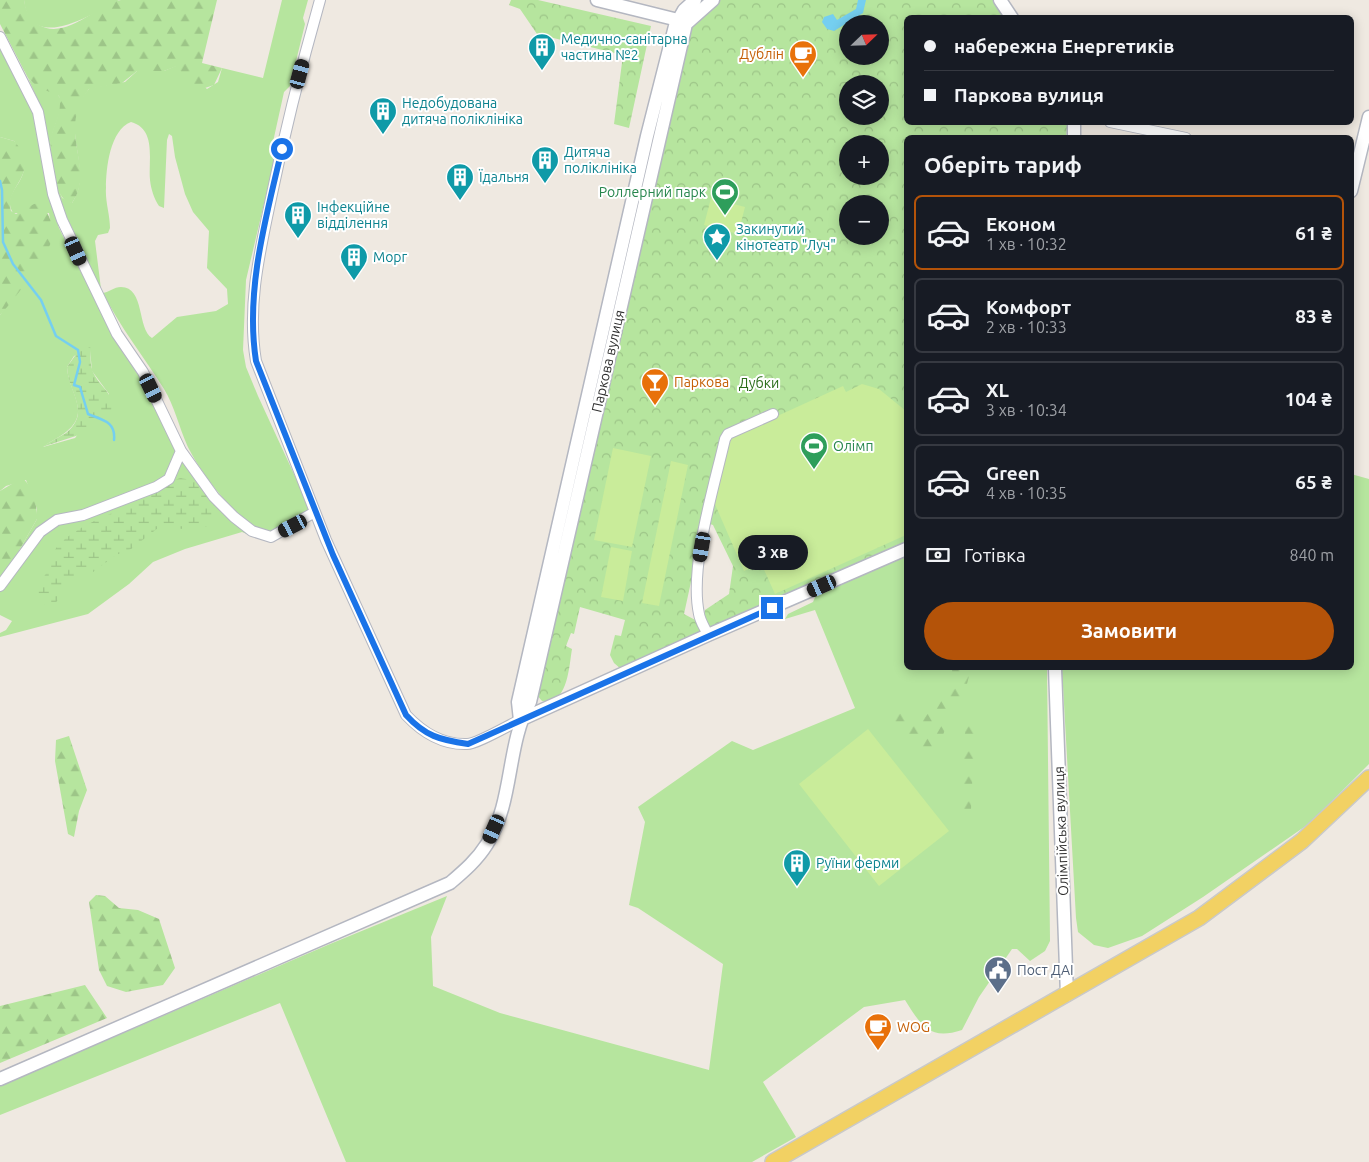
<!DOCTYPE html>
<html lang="uk">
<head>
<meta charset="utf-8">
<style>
	:root { --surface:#171b24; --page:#242831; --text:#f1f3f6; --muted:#9ea1a6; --line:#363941; --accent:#b45309 }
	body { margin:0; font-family:Ubuntu,sans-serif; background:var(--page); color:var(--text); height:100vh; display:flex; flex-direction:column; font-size:19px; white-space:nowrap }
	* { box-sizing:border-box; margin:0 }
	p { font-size:16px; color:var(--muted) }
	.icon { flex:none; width:28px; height:28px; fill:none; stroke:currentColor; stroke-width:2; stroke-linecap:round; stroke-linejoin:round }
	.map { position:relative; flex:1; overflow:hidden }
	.drawer { position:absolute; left:904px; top:135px; width:450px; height:535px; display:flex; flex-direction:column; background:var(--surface); border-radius:8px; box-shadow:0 2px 12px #0003 }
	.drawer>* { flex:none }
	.top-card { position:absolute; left:904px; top:15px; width:450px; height:110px; border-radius:8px; box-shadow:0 2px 12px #0003; display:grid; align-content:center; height:110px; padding:0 20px; background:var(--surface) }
	.needle { width:32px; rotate:67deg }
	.fabs { position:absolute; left:839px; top:15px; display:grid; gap:10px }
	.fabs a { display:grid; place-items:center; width:50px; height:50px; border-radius:50%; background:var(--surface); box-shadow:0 2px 12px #0003; font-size:25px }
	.end { position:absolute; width:22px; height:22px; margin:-11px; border:6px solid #1a73e8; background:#fff; box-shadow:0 0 0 2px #fff }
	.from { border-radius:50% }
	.bubble { position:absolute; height:35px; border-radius:18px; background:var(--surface); box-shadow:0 2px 12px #0003; font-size:16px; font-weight:700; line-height:35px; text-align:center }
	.car { position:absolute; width:15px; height:30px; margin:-15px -8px; border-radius:6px; box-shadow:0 0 4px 1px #0007; background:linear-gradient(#222 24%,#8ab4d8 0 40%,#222 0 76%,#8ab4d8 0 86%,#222 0) }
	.top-card b { display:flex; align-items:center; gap:18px; height:48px; font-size:19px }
	.top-card b+b { border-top:1px solid var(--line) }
	.top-card i { width:12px; height:12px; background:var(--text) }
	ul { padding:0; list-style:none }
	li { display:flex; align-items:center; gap:15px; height:75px; margin:0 10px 8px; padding:0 10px; border:2px solid var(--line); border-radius:8px }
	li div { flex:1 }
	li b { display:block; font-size:19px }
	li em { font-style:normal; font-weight:700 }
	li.active { border-color:var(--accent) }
	li>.icon { width:45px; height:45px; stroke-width:1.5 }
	h2 { padding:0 20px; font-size:22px; line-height:60px }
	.pay { display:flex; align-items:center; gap:12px; height:55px; padding:0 20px; font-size:19px }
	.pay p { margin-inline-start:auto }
	.cta { display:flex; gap:10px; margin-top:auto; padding:10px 20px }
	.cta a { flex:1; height:58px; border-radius:30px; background:var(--accent); color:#fff; font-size:20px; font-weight:700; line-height:58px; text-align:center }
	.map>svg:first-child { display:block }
	.grass { fill:#b6e59e; fill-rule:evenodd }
	.forest { fill:url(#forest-firs) }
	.wetland { fill:url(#wetland-marsh) }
	.park { fill:url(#park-crowns); fill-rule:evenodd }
	.pitch { fill:#c9ec9a }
	.water { fill:#75cff0 }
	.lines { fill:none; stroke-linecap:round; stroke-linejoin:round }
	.stream { stroke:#75cff0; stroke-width:2.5 }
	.minor-casing { stroke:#b4b7c1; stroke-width:12 }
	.tertiary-casing { stroke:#b4b7c1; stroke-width:15 }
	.primary-casing { stroke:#c9c9c9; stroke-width:18 }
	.minor { stroke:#fff; stroke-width:10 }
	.tertiary { stroke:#fff; stroke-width:12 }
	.primary { stroke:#f2d163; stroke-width:15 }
	.route { stroke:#1a73e8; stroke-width:6 }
	.labels { text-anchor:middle; stroke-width:4; stroke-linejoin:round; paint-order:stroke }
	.culture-label { font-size:14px; fill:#0d838f; stroke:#fff; text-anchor:start }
	.food-label { font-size:14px; fill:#c56008; stroke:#fff; text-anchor:start }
	.leisure-label { font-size:14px; fill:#27864d; stroke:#fff; text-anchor:end }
	.street-label { font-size:14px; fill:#2e2e2e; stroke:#fff }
	.park-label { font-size:14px; fill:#2c6e1b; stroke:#fff }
	.service-label { font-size:14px; fill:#4e5e75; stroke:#fff; text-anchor:start }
</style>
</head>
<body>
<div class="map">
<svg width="1369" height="1162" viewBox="0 0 1369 1162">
	<defs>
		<pattern id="forest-firs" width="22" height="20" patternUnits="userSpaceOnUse" patternTransform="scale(1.25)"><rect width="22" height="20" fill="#b6e59e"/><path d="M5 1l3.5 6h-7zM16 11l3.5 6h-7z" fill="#9dc588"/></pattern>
		<pattern id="wetland-marsh" width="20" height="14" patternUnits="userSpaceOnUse" patternTransform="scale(1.25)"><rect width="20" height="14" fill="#b6e59e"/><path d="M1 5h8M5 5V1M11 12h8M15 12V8" fill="none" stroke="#9dc588"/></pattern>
		<pattern id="park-crowns" width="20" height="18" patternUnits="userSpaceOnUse" patternTransform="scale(1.25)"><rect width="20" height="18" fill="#b6e59e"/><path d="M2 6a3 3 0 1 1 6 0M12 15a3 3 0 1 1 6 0" fill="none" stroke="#9dc588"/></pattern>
	</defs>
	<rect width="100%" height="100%" fill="#efe9e1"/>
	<path class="grass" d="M24,0H119C94,13 30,55 24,0Z
		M282,0H308L303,18L305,24L290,86L284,92L271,151L275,157L246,280L243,350L246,367L258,396L311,511L272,533C241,529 199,471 187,445C179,427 174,405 164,389C144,357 120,327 103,293C109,292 114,287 121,287C145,287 137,329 152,338L177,317L216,311L228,304L227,289L207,268L209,231L193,212L185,194L175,157L172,136L169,134L167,140L164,208L159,206C154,199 151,189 150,180C148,161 157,129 131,122C110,130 106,168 106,188C105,201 110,215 110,228L108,233L98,235L95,241L101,289L61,205L56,190L54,177L62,198L72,203C96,168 54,124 90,88L125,82L137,71H164L178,65L207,89L218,82L222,68L263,78Z
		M0,45L35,118L53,207L59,228L91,292L114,334L125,349L184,457L252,536L242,532L185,549L153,562L129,584L88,614L0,637V633L6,630L12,621L0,615V584L37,519V509L26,480L6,486L0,491V315L48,247L52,234L49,213H13C2,194 24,185 24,167C25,158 18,149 14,141L0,137ZM90,349L92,371L109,394L75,438L43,447C50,441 59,438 66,432C92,412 68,392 67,367L74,356Z
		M28,78C36,87 52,88 58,95C67,105 53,126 52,136C50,143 51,149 51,156L44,114Z
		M1351,474L1369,479V764L1310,823L1203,897L1142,936L1108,948L1094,945L1078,932L1076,918L1062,668H1351Z
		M906,554V668H1047L1050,941L1045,951L1030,961L1017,949H1012L979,997L962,1030C929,1041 921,1025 905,1000L864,1007L763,1082L796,1137L752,1162H346L280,1003L0,1115V1086L330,944L447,896L431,937L433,986L500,1013L709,1070L723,964L638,908L629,905L645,822L638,807L732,741L753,750L855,708L815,610L785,619L788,614L813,602L816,595Z"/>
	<path class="forest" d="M0,0H24C26,11 29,19 39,25C67,41 98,3 121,0C152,0 185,0 217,0L202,63L222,68L214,85L202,89L186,79L177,66L164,71H137L122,83L89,89C55,133 97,167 72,203C54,204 49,151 51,137C54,123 63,111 59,96L38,87L28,78L0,24Z
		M0,137L14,141C43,174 4,185 11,211L16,214L34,204L40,203C49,212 54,226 52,239C49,254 12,303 0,315Z
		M22,478C32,484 38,508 37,519L0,584V491Z
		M952,668H971L966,688L952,712L939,745L926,754L894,728L891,717L893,712C906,707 913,720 925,717C937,704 954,687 952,668Z
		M971,722L975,725L971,809L969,817L961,820L965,731Z
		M69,736L87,790L79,811L74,837L68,834L55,761L56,740Z
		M96,895L105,896L119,908L138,910L159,919L175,968L163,985L126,992L107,986L99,970L89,902Z
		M85,985L107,1018L0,1063V1006Z"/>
	<path class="wetland" d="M88,347L91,348C90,358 90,368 95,376C102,388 116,396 111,412L85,433L42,447C49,442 58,438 66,433C92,412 68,393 67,367L77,353Z
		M180,478L197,481L215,505L216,515C207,539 176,525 158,528L131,549L116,555L93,572L65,581C58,590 63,603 48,607C32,597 39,584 47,572C53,565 51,554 57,547C79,522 118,513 147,497C158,490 168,482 180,478Z"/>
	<path class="park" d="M511,0H538L651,26L629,128L614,124L623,55L537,34L520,9L509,5Z
		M716,0H993L1006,17L906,18V122L1068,123L1066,137L906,138V543L778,600H764L762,607L757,610L752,608L711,628L704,616L705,610L729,594L733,566L713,525L704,522L684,614L699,622L701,635L621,669L614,663L610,655L615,635L621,636L625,620L580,607L574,634L571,633L566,646L572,649C569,666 568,706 542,701L536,694L690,27ZM848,24H880V56H848ZM848,84H880V116H848ZM848,144H880V176H848ZM848,204H880V236H848Z"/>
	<path class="pitch" d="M711,198L745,207L738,234L704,225Z
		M862,384L879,389L906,411V535L775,594L761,563L744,571L714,502L729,438L843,386L846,392Z
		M613,448L651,456L632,547L594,540Z
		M671,461L688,465L659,606L642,603Z
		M611,547L632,551L623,601L601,597Z
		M868,729L949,831L879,886L799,784Z"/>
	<path class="water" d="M858,0H866L863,13L834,31L827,29L822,22L824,17L833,14L837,20L856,9Z"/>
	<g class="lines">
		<path class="stream" d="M0,181L2,190L3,242L13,264L41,300L56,336L78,350L80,362L74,385L80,387L88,414C102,420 116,421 114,440"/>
		<g class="minor-casing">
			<path id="minor" d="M320,0C301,67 284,135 270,203C259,255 247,308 256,361L326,540L406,715C422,732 442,745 467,744C477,744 509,725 520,720
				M0,37L38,112L53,194L62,220L117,334L143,372L181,451L214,497L234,517L252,531L271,537L315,512
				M1110,122L1186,138
				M0,586L40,532L57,520L83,515L156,487L169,479L181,451
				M708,635C705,628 700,621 699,614C689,567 714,487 725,439L728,434L773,414"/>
		</g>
		<g class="tertiary-casing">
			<path id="tertiary" d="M597,0L678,20L685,19
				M1000,0L1012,18
				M1074,122V138
				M1351,191L1369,117
				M1055,668L1067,995
				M520,720L518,702L647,136L675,26L684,10L695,0
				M520,720L708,635L906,549
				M0,1079L450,883C464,871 477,860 487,844C514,801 506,746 530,702L686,24L713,0"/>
		</g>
		<g class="primary-casing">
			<path id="primary" d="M773,1162L1199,918L1302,841L1369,778"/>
		</g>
		<use href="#minor" class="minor"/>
		<use href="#tertiary" class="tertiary"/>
		<use href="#primary" class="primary"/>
	</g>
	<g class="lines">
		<path class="route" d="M282,149C266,217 245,291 256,361L333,555L406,715C425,736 440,740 468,744L772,608"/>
	</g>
	<defs>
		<g id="building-pin" transform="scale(1.4375)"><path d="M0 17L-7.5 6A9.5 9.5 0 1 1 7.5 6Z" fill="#0f9aa8" stroke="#fff"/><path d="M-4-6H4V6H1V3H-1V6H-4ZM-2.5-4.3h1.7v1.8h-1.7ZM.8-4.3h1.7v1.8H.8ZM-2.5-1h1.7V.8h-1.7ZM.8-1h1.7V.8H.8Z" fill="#fff"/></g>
		<g id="cafe-pin" transform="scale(1.4375)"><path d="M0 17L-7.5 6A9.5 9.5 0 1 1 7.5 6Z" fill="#e8710a" stroke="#fff"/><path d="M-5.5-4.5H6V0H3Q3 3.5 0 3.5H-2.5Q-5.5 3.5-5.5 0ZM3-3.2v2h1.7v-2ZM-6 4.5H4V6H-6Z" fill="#fff"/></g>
		<g id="stadium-pin" transform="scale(1.4375)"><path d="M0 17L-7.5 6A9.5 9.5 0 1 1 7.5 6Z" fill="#2e9e5b" stroke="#fff"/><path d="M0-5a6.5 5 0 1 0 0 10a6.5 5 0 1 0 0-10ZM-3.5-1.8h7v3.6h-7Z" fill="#fff"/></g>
		<g id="sight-pin" transform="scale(1.4375)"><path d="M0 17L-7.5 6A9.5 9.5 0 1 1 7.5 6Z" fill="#0f9aa8" stroke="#fff"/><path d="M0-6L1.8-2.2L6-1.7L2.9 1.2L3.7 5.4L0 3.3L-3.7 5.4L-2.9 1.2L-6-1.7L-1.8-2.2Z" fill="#fff"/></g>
		<g id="bar-pin" transform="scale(1.4375)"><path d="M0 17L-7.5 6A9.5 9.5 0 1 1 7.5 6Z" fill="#e8710a" stroke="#fff"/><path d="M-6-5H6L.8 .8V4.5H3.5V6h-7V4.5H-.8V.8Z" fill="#fff"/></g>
		<g id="civic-pin" transform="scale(1.4375)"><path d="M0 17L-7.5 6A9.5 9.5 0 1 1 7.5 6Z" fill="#5c6f8a" stroke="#fff"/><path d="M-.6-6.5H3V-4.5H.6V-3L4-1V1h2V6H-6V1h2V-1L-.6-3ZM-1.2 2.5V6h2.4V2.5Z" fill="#fff"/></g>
	</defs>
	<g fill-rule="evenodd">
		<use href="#building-pin" x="542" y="47"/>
		<use href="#cafe-pin" x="803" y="54"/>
		<use href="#building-pin" x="383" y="111"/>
		<use href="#building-pin" x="545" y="160"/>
		<use href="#building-pin" x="460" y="177"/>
		<use href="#stadium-pin" x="725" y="192"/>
		<use href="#building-pin" x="298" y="215"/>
		<use href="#sight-pin" x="717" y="237"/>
		<use href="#building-pin" x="354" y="257"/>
		<use href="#bar-pin" x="655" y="382"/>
		<use href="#stadium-pin" x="814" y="446"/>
		<use href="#building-pin" x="797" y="863"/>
		<use href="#civic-pin" x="998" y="970"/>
		<use href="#cafe-pin" x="878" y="1027"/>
	</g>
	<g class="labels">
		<g class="culture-label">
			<text x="561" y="44">Медично-санітарна<tspan x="561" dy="16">частина №2</tspan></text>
			<text x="402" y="108">Недобудована<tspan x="402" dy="16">дитяча поліклініка</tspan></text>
			<text x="564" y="157">Дитяча<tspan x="564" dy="16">поліклініка</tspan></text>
			<text x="479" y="182">Їдальня</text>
			<text x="317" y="212">Інфекційне<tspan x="317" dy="16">відділення</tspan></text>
			<text x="736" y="234">Закинутий<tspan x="736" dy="16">кінотеатр "Луч"</tspan></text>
			<text x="373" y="262">Морг</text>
			<text x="816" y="868">Руїни ферми</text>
		</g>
		<g class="food-label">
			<text x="784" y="59" text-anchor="end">Дублін</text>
			<text x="674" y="387">Паркова</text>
			<text x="897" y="1032">WOG</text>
		</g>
		<g class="leisure-label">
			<text x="706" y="197">Роллерний парк</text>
			<text x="833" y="451" text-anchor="start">Олімп</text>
		</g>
		<g class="street-label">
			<text transform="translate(608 361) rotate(-77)" y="5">Паркова вулиця</text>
			<text transform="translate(1061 831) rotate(-92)" y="5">Олімпійська вулиця</text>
		</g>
		<g class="park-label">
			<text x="759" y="388">Дубки</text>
		</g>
		<g class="service-label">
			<text x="1017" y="975">Пост ДАІ</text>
		</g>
	</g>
</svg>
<div class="fabs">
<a><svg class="needle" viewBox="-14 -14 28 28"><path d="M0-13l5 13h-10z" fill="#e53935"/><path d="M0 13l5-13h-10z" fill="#9ea1a6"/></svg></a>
<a><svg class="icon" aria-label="layers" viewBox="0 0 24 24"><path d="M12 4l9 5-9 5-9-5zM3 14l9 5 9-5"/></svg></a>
<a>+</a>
<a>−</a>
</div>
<i class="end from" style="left:282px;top:149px"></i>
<i class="end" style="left:772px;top:608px"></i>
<div class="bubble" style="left:738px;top:535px;width:70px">3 хв</div>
<i class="car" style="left:300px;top:74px;rotate:15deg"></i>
<i class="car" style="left:76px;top:251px;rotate:156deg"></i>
<i class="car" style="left:151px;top:388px;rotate:154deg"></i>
<i class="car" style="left:293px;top:526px;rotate:243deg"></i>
<i class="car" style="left:702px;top:547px;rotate:190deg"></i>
<i class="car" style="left:822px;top:586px;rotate:246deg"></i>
<i class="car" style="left:494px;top:829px;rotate:204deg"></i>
<div class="top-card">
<b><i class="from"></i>набережна Енергетиків</b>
<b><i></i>Паркова вулиця</b>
</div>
<section class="drawer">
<h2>Оберіть тариф</h2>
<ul>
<li class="active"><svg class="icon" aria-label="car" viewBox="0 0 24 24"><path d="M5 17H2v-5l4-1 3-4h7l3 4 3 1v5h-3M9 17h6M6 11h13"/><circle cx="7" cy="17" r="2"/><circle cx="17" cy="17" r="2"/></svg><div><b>Економ</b><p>1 хв · 10:32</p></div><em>61 ₴</em></li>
<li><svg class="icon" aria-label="car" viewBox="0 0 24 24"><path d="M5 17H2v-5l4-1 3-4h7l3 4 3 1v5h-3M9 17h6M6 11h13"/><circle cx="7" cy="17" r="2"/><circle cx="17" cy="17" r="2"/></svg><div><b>Комфорт</b><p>2 хв · 10:33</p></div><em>83 ₴</em></li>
<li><svg class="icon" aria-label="car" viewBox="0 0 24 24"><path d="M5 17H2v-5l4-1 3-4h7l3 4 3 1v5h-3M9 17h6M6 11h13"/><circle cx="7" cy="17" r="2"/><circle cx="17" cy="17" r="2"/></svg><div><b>XL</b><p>3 хв · 10:34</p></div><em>104 ₴</em></li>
<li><svg class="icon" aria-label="car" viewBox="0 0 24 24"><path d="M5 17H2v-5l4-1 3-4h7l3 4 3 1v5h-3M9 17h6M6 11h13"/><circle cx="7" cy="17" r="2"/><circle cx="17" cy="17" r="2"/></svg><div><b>Green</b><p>4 хв · 10:35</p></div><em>65 ₴</em></li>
</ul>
<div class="pay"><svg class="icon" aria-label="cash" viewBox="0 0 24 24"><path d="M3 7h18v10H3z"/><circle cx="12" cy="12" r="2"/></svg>Готівка<p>840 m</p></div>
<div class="cta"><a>Замовити</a></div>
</section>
</div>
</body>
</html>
